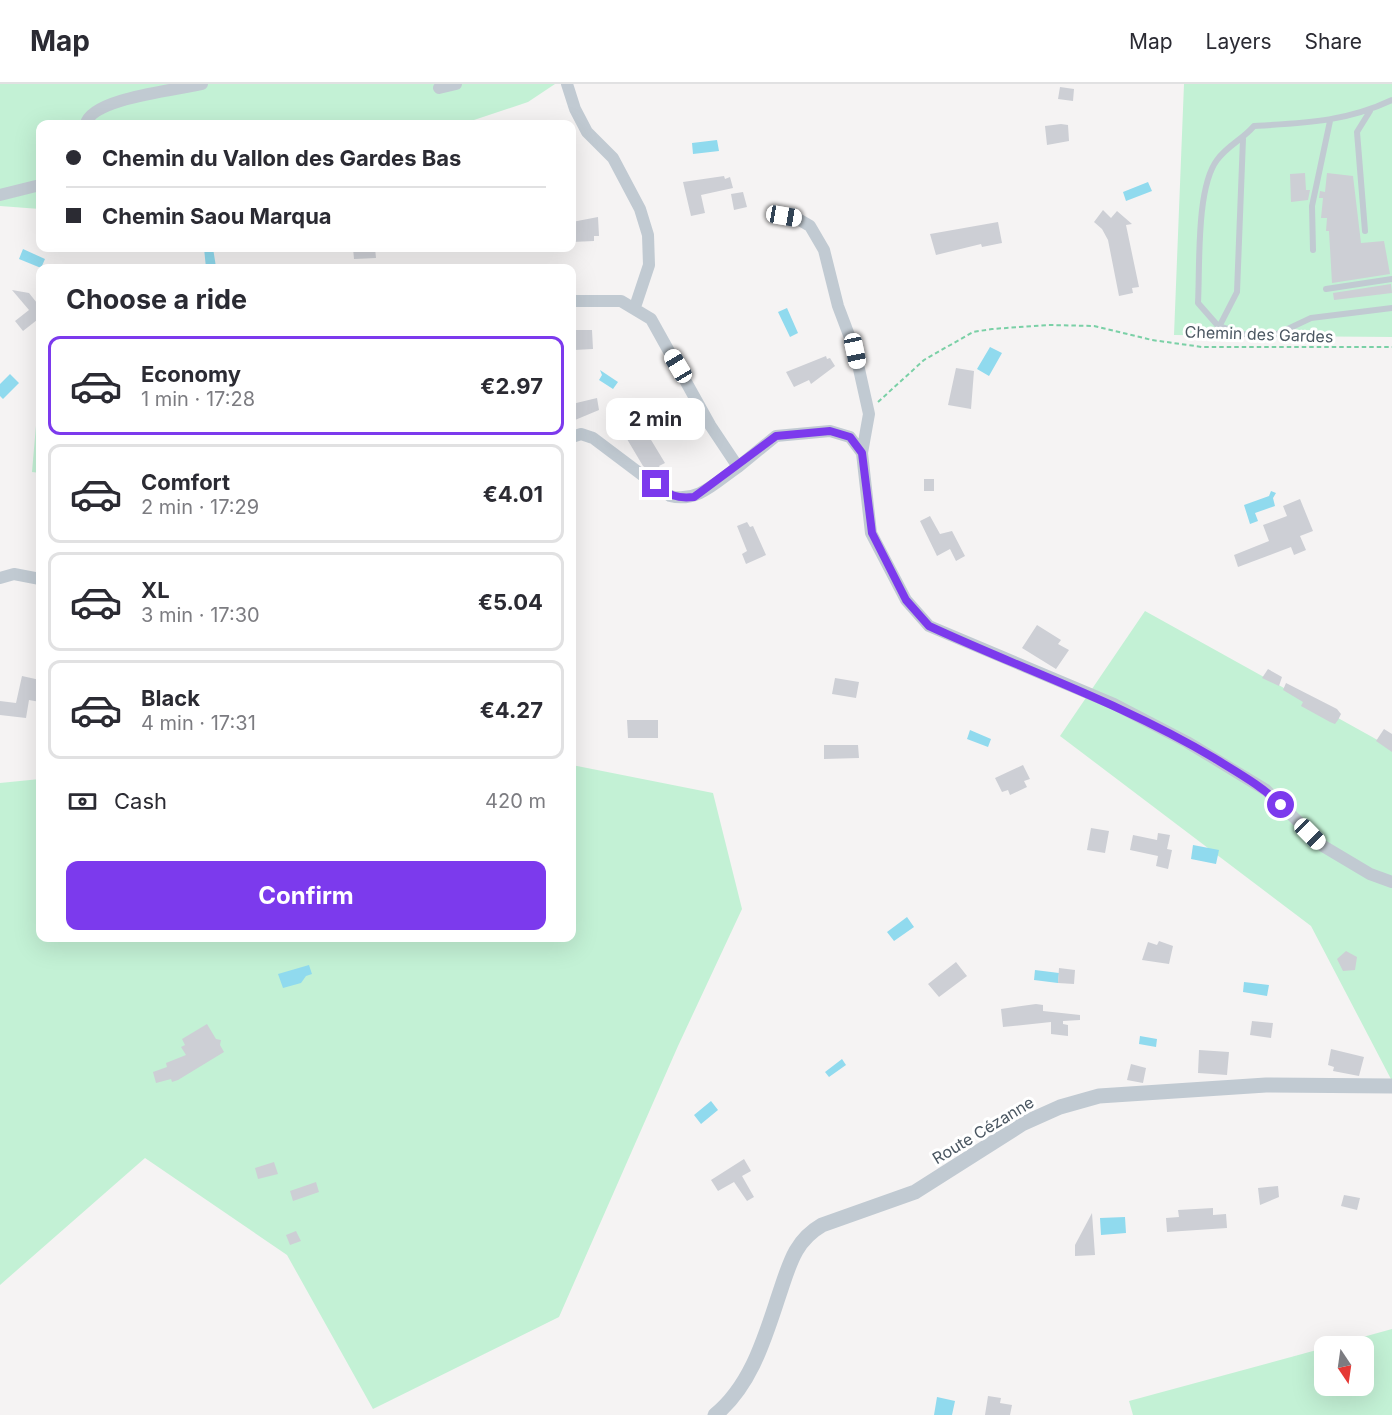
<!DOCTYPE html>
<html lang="en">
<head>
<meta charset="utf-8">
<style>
	:root { --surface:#fff; --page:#f7f7f7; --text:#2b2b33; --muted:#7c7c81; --line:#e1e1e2; --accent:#7c3aed }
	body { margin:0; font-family:Inter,sans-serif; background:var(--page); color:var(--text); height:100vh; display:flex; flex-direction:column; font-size:22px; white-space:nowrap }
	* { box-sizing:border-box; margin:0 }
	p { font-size:20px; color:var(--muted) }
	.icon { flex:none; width:33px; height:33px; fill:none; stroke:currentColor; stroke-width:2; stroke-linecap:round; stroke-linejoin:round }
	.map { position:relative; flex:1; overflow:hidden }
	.drawer { position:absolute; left:36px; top:180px; width:540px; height:678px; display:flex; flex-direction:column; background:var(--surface); border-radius:12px; box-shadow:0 6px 24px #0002 }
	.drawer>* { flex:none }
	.guide { position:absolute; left:36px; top:36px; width:540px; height:132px; border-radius:12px; box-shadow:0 6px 24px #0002; display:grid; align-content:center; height:132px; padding:0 30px; background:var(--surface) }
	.needle { width:39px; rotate:167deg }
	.fabs { position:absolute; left:1314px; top:1252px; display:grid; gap:12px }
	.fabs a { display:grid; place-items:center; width:60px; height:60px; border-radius:12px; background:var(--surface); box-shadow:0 6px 24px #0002; font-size:30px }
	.end { position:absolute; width:27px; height:27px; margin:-14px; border:8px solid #7c3aed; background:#fff; box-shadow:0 0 0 3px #fff }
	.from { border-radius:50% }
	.bubble { position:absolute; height:42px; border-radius:12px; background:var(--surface); box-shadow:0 6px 24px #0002; font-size:20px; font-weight:700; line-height:42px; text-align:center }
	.car { position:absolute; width:18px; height:36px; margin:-18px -9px; border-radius:8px; box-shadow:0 0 4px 2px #0007; background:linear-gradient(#fff 24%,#345 0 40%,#fff 0 76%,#345 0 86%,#fff 0) }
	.guide b { display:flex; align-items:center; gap:21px; height:57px; font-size:22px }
	.guide b+b { border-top:2px solid var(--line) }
	.guide i { width:15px; height:15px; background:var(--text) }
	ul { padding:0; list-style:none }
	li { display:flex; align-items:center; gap:18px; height:99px; margin:0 12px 9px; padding:0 18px; border:3px solid var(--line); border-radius:12px }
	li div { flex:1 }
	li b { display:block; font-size:22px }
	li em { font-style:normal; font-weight:700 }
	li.current { border-color:var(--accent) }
	li>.icon { width:54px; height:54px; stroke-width:1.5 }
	h2 { padding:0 30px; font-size:27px; line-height:72px }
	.pay { display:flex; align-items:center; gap:15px; height:66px; padding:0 30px; font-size:22px }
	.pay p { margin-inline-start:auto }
	.button { display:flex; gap:12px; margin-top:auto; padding:12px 30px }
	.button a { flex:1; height:69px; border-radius:12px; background:var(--accent); color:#fff; font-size:24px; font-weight:700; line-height:69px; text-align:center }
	header { display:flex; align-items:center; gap:36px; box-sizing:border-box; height:84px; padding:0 30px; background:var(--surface); border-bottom:2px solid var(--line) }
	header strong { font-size:28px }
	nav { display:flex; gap:33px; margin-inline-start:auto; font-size:21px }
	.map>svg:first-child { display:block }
	.green { fill:#c3f1d5 }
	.water { fill:#90daee }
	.building { fill:#cdcfd5 }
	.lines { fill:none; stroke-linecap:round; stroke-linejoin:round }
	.path { stroke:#7ad0a6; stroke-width:2; stroke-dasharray:4.5 3; stroke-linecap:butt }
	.service { stroke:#c1cad2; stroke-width:6 }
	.minor { stroke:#c1cad2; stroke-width:12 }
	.tertiary { stroke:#c1cad2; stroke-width:15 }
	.route { stroke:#7c3aed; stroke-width:8 }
	.labels { text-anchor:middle; stroke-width:6; stroke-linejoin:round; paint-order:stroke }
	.street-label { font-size:16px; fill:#4a5661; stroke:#fff }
</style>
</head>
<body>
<header>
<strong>Map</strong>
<nav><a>Map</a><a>Layers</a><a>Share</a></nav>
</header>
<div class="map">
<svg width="1392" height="1331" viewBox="0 0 1392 1331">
	<rect width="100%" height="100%" fill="#f5f3f3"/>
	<path class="green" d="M0,0H555L528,18L462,40H40V125L0,122Z
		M1184,0H1392V253L1174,251Z
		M38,318H40V389L32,388Z
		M1145,527L1392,664V997L1311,842L1060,652Z
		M572,681L713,709L742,825L678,962L559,1233L373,1325L287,1171L145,1074L0,1201V699L40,695V854H572Z
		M1392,1245V1331H1133L1129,1317L1324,1264V1302H1364V1263H1327Z"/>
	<path class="water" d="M717,56L719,67L693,70L692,59Z
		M1148,98L1152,107L1126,117L1123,108Z
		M204,164H213L216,183L206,184Z
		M23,165L45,175L41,184L19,175Z
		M787,224L798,249L790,253L778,228Z
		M990,263L1002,269L989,292L977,285Z
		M600,286L618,298L613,305L599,296L602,291Z
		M10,290L19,299L3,315L0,312V300Z
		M1271,407L1276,409L1273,414L1275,422L1255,429L1258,437L1250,440L1244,421L1269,412Z
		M970,646L991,655L988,663L967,655Z
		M1193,761L1219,766L1216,780L1191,775Z
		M907,833L914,843L894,857L887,848Z
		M309,881L312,890L306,892L301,899L283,904L278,890Z
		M1035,886L1059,889L1058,899L1034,896Z
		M1244,898L1269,901L1267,912L1243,908Z
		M1140,952L1157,955L1156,963L1139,960Z
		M842,975L846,981L829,993L825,988Z
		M711,1017L718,1026L701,1040L694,1031Z
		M1125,1133L1126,1149L1101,1151L1100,1134Z
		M937,1313L955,1317L952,1331H934Z"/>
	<path class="building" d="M1060,3L1074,5L1073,17L1058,15Z
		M1061,40L1068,41L1069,57L1047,61L1045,42Z
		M1305,89L1306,106H1310L1308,116L1291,118L1290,90Z
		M1327,89L1353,92L1361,159L1384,157L1390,190L1332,199L1329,147H1326L1327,134H1321L1323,114H1319L1320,107L1325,108Z
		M724,92L725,95L730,93L733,104L701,111L705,129L691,132L683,98Z
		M743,108L747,123L734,126L731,110Z
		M1103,126L1111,134L1117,127L1132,140L1126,141L1139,203L1132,204L1133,209L1119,212L1108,156L1102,145L1094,138Z
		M598,133L599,152H594V157L572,158V138Z
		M998,138L1002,159L982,163L981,160L936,171L930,150Z
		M353,164H375L376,174L354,175Z
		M1391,200L1392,209L1334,216L1333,209Z
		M12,206L29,209L37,219L40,217V241L37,236L23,247L15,237L29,226Z
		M572,246H592L593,265L574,266Z
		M826,272L827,275L830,274L835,282L811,300L809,296L794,303L786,288Z
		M956,284L974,287L971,325L948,321Z
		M597,314L599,326L575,336L572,320Z
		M630,319L634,320L642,332L640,342L642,341L665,379L659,382L663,388L657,392L643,382L624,350L635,344L622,324Z
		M924,395H934V407H924Z
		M1300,415L1313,447L1300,452L1306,466L1294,471L1291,463L1238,483L1234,471L1269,457L1263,441L1287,432L1283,422Z
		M930,432L940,450L952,447L965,472L956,477L950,465L937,472L920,437Z
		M747,438L750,443L753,442L766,471L746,480L742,470L747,467L737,442Z
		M1037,541L1061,556L1058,560L1069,566L1056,585L1022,564Z
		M1268,585L1282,593L1279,602L1262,594Z
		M22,592L40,596V618L29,616L26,634L0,631V617L16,619Z
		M835,594L859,598L856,614L832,610Z
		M1286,599L1337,625L1341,630L1338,636L1335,640L1330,638L1301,622L1303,618L1283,606Z
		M627,636H658V654H628Z
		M1384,645L1392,650V668L1376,657Z
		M824,661H858L859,674L824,675Z
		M1023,681L1030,695L1024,697L1027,703L1010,711L1008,706L1002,708L995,694Z
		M1091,744L1109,747L1105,769L1087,766Z
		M1158,749L1170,751L1167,765L1172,766L1168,785L1156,782L1158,772L1130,766L1133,751L1157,756Z
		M1159,857L1173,862L1169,880L1142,876L1148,858L1157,861Z
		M1346,867L1357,873L1355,886L1343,887L1337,875Z
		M956,878L967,892L939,913L928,900Z
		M1059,884L1075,886L1074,900L1058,899Z
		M1036,920L1043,921V927L1080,931V936L1063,937V940L1068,941V952L1051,950V938L1003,943L1001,925Z
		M1252,937L1273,939L1271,954L1250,951Z
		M207,940L216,955L221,956L220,961L224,968L178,996L172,998L171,995L156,999L153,988L167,983L166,979L186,971L181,963L185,961L182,955Z
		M1331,965L1364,973L1359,992L1333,987L1334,983L1328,981Z
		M1199,966L1229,968L1227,991L1198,989Z
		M1131,980L1146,984L1143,999L1127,996Z
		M744,1075L751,1087L742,1092L754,1113L747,1117L734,1098L718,1107L711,1096Z
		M274,1078L278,1090L258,1095L255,1084Z
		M316,1098L319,1108L293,1117L290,1107Z
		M1278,1102L1279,1113L1260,1121L1258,1104Z
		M1344,1111L1360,1114L1357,1126L1341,1122Z
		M1213,1124V1131L1226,1130L1227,1144L1167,1148L1166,1134L1179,1133L1178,1126Z
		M1092,1129L1095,1171L1075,1172V1161Z
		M296,1147L301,1157L290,1161L286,1151Z
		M988,1312L1001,1314L1000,1319L1012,1321L1010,1331H985Z"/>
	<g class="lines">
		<path class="path" d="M878,318L924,276L973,248L992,245L1048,241L1094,242L1152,256L1202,263H1392"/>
		<path class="service" d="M1243,55L1237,208L1219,243L1198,219C1200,182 1196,104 1217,76C1228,61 1242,56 1254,42C1304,39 1346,38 1392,16
			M1365,147L1357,48L1370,27
			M1313,166L1312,122L1330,37
			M1326,205L1392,195
			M1219,242L1243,250L1275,251L1311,234L1392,224"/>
		<path class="minor" d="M567,0L575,25L587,48L613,74L640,125L648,151L649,181L635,223
			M439,4L456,0
			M86,40C91,14 178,6 202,0
			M0,111L40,101
			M774,131L798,135L810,142L824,166L838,222L855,267L869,330L862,369L871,449L906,516L929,542L1114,620L1187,658L1266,706L1323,762L1370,790L1392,798
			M572,217H621L651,235L710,341L738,383L776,352L830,347L850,353L862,369
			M572,353L581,350L593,354L670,412C698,419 716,398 738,383
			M0,494L14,490L40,495"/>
		<path class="tertiary" d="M715,1331C753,1300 766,1249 781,1205C790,1178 796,1156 822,1141L915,1108L1022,1040L1060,1023L1099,1012L1266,1001L1392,1002"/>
	</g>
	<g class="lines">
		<path class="route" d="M656,400C669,411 676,415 694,413L776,352L830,347L850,353L862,369L872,449L906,516L929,542C1024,586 1124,620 1214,674C1238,689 1262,702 1281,721"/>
	</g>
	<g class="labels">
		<g class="street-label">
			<text transform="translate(1259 250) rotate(2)" y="6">Chemin des Gardes</text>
			<text transform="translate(983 1046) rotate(-31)" y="6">Route Cézanne</text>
		</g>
	</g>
</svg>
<div class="fabs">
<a><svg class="needle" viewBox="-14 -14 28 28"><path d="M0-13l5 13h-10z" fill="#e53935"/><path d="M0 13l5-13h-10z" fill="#7c7c81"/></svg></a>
</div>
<i class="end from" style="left:1281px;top:721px"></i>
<i class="end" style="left:656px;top:400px"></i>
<div class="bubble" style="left:606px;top:314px;width:99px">2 min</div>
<i class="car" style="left:784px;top:132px;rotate:100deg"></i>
<i class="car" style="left:855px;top:267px;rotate:168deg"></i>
<i class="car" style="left:678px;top:282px;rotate:329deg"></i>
<i class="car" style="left:1310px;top:750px;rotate:135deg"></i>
<div class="guide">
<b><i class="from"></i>Chemin du Vallon des Gardes Bas</b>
<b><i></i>Chemin Saou Marqua</b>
</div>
<section class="drawer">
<h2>Choose a ride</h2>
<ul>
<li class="current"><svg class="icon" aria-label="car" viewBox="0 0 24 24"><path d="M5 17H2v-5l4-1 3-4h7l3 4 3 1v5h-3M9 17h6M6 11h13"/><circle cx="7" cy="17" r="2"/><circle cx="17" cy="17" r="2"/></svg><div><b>Economy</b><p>1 min · 17:28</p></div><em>€2.97</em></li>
<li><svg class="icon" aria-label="car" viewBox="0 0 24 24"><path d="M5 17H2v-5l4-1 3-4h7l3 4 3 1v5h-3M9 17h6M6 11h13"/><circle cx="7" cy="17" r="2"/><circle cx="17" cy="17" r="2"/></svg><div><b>Comfort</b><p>2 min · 17:29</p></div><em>€4.01</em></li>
<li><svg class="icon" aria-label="car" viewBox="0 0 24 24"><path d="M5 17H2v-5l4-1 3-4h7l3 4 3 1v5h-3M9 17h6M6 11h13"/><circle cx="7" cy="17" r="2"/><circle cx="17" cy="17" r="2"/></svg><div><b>XL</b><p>3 min · 17:30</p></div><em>€5.04</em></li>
<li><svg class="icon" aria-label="car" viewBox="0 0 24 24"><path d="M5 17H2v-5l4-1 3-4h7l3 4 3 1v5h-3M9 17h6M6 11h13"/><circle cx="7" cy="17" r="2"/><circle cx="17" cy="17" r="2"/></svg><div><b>Black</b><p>4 min · 17:31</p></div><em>€4.27</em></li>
</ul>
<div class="pay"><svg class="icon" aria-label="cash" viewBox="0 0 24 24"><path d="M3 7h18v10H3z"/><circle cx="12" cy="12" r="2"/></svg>Cash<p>420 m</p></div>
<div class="button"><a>Confirm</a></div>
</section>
</div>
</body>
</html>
